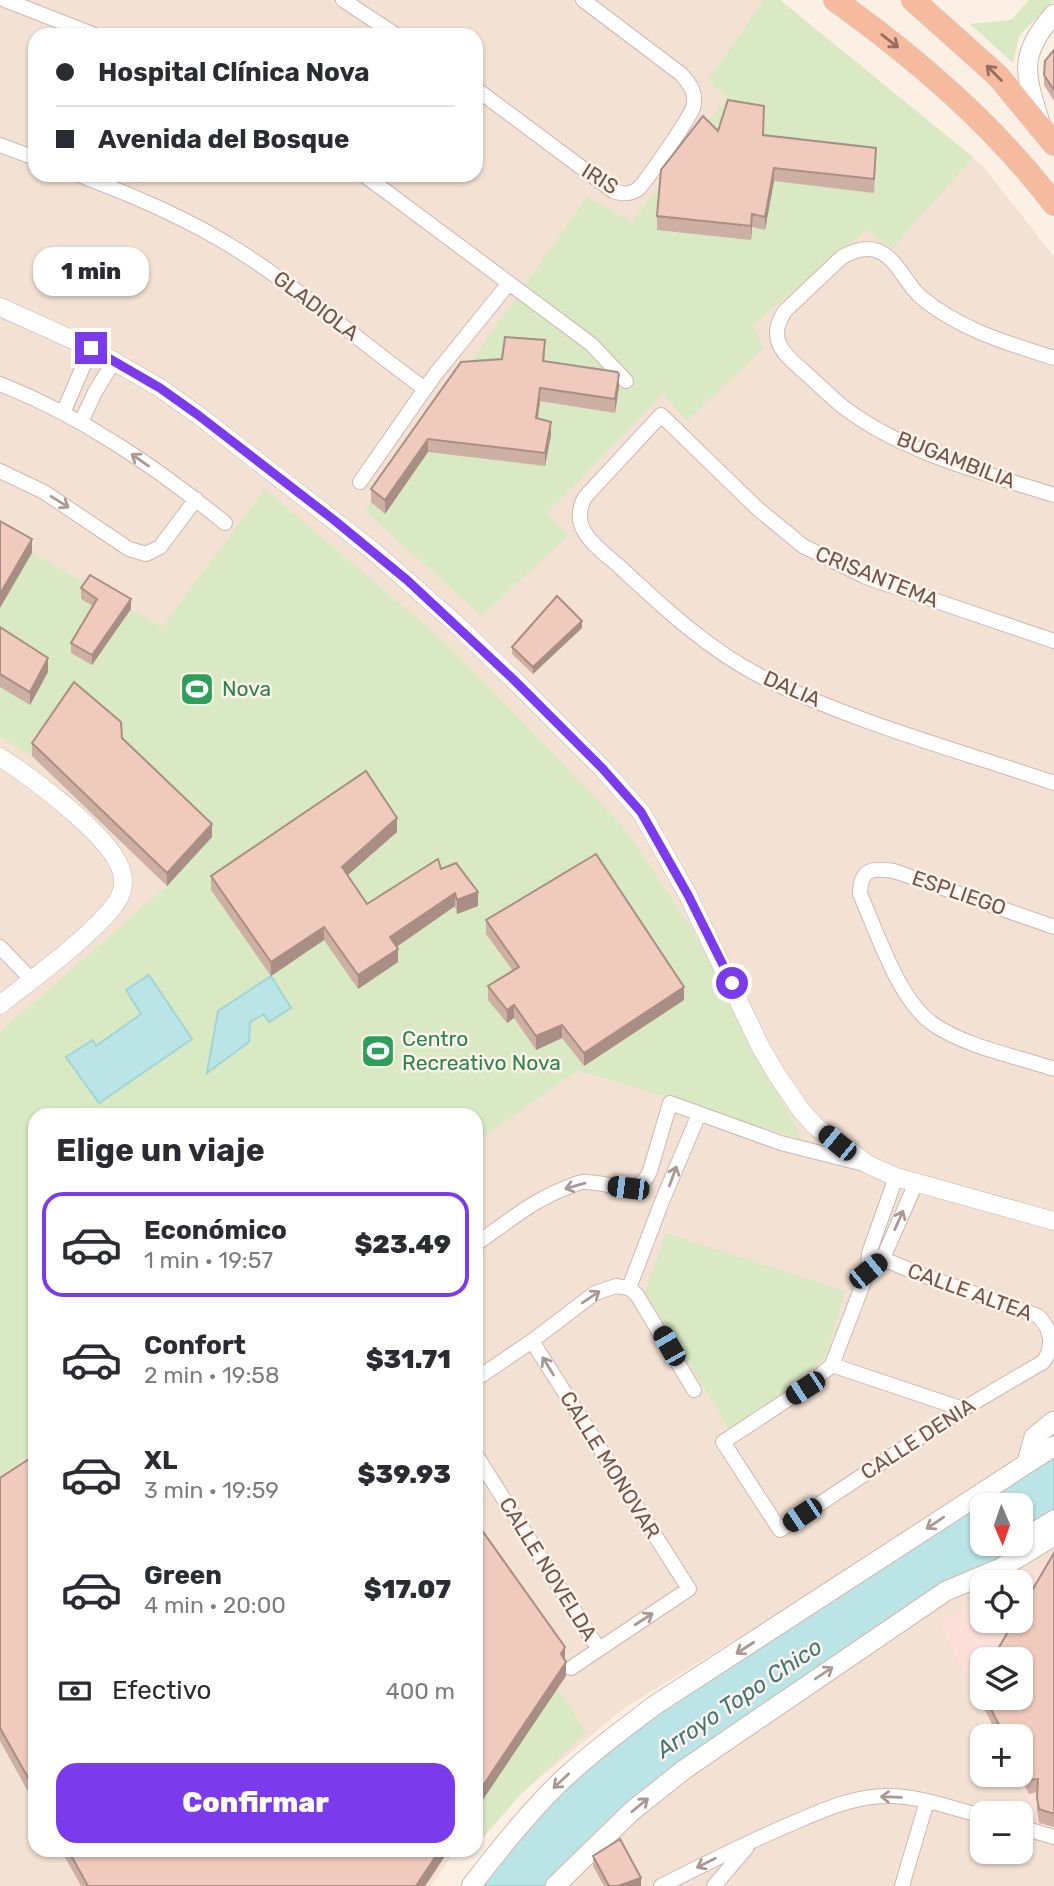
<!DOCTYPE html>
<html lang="es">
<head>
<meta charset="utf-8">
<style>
	:root { --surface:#fff; --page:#f7f7f7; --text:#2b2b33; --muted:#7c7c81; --line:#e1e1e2; --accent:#7c3aed }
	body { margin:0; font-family:Rubik,sans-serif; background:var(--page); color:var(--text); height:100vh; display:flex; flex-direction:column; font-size:26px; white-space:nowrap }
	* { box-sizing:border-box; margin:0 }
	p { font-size:23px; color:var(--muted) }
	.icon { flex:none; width:38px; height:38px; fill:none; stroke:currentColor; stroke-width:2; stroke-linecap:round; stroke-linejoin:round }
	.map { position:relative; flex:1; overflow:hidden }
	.side { position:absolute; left:28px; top:1108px; width:455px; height:749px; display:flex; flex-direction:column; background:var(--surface); border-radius:21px; box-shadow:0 2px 5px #0004 }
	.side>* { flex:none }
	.guide { position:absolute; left:28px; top:28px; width:455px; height:154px; border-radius:21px; box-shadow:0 2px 5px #0004; display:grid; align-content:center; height:154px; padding:0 28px; background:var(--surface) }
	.needle { width:46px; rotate:178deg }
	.buttons { position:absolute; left:970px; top:1493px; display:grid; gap:14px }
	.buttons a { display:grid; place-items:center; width:63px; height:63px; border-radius:14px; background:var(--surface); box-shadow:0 2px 5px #0004; font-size:35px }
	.end { position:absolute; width:32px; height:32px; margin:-16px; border:9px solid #7c3aed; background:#fff; box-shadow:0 0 0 4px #fff }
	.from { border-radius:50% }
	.bubble { position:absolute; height:49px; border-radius:21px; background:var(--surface); box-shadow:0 2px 5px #0004; font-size:23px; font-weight:800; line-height:49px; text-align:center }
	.car { position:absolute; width:21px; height:42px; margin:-21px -10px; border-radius:9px; box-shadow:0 0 5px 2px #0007; background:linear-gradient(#222 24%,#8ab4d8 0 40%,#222 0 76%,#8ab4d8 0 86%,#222 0) }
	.guide b { display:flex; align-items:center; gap:24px; height:66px; font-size:26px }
	.guide b+b { border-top:2px solid var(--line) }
	.guide i { width:18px; height:18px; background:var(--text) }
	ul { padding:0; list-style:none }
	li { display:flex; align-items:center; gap:21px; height:105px; margin:0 14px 10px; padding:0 14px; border:4px solid transparent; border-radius:21px }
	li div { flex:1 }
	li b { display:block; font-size:26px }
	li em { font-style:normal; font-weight:800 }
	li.current { border-color:var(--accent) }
	li>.icon { width:63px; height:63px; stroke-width:1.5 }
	h2 { padding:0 28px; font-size:32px; line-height:84px }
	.pay { display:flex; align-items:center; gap:18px; height:77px; padding:0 28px; font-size:26px }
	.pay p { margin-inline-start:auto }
	.primary-button { display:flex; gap:14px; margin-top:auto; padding:14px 28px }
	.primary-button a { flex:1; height:80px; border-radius:21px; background:var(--accent); color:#fff; font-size:28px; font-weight:800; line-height:80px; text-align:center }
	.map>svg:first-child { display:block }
	.residential { fill:#f3e1d3; fill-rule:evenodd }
	.commercial { fill:#fcdfd9; fill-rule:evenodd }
	.green { fill:#d8e9c4 }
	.water { fill:#bae4e5; stroke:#a0d5d6; stroke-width:2 }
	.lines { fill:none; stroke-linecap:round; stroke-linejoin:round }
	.minor-casing { stroke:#cfb8af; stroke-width:16 }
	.tertiary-casing { stroke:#cfb8af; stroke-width:19 }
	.secondary-casing { stroke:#d2b8ac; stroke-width:21 }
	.trunk-casing { stroke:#d8cfcd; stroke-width:24 }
	.minor { stroke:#fff; stroke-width:14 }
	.tertiary { stroke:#fff; stroke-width:18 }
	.secondary { stroke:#fff; stroke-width:19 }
	.trunk { stroke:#f6ba9e; stroke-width:23 }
	.wall { fill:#ceafa3 }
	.shaded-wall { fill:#a88e84 }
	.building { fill:#f0cbbd; stroke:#a88e84; stroke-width:2 }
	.oneway { stroke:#946e60 }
	.oneway2 { stroke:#ac9893 }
	.route { stroke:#7c3aed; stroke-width:9 }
	.labels { text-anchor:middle; stroke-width:5; stroke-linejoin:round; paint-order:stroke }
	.street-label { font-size:21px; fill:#74544b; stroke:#fff4eb }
	.leisure-label { font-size:21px; fill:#27864d; stroke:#fff4eb; text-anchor:start }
	.water-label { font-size:23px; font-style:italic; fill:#3f7779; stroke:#fff4eb }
</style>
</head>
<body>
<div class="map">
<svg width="1054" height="1886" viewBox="0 0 1054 1886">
	<rect width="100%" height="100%" fill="#fcf0e5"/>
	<path class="residential" d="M0,0H780L983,166L1054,257V1444L623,1709L476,1831V1115H35V1850H456L430,1886H0ZM35,35H476V175H35Z
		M1054,1517V1886H555L602,1816ZM982,1582H1020V1620H982ZM982,1659H1020V1698H982ZM982,1736H1020V1774H982ZM982,1813H1020V1852H982Z"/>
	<path class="commercial" d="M1054,1559V1828L1039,1824L1015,1775L1020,1774V1736H996L939,1622L982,1599V1620H1020V1582H1012ZM982,1659H1020V1698H982Z"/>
	<path class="green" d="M764,0H780L973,157L893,248L866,230L752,325L764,347L687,421L663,394L547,513L568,535L482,616L365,511L587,197L632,222L727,97L708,80Z
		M1029,0H1054L1019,36L1013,63L970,24L1011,20Z
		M265,489L446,643L625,829L690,926L802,1139L578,1070L476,1142V1115H35V1451L0,1476V1032L167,886L32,756L0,736V534L162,627Z
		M666,1233L845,1291L826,1358L731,1432L645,1292Z
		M476,1562L586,1732L520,1795L476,1846Z"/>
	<path class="water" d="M149,975L192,1039L99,1103L66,1057L93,1040L96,1046L141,1014L126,990Z
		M271,976L291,1008L269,1022L264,1014L250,1022L249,1042L207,1073L218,1011Z
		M1054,1452V1520L1020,1542V1505H982V1544H1019L760,1717L557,1886H471L596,1750Z"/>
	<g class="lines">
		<g class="minor-casing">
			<path id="minor" d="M5,0L95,35
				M343,0L396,35
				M476,89L613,191C622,194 630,195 638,189C646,182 690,117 693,108C697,93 690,84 681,74L583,0
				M0,145L35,158
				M79,175C134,196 189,219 239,251C305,293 363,344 425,389
				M364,175L591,344L626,381
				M1054,358C1007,343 961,330 922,298C906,285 898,259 878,251C866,246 853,251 842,257L785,311C764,342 788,357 810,377C820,386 831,397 842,406C903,453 982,472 1054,495
				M0,384C83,417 156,467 225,523
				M63,413L91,348
				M81,422L95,392L114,361
				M0,471L44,492L129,549L146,554L160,547L196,499
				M360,482L434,376L509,283
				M1054,641L866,577L803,546L758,509L661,415L585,497C567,529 599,548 621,568C665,609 710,651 764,678C856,723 957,750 1054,783
				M1054,927L894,871C873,868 860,868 860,894C877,932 899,1001 933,1024C966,1047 1016,1056 1054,1069
				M0,947L31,979
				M476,1244C506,1223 533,1200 568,1187C572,1186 578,1182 583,1182C606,1180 638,1201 650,1171L670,1103L781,1143L864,1164
				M869,1253L919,1274L1038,1316C1052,1329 1054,1348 1043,1362L963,1409L780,1530L723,1442L805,1388L832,1365L868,1271L869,1253L896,1177
				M877,1263L883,1258L916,1183
				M629,1288L663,1199L699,1114
				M532,1341L689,1589L571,1668
				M832,1365L963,1409
				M476,1379L532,1341L595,1293L616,1286L629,1288L637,1295L694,1390
				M476,1455L598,1648
				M1020,1827L1054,1837
				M661,1886C703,1865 744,1844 786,1826C819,1812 851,1796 888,1796C920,1796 951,1808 982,1816
				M714,1886L747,1847
				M902,1886L927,1801"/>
		</g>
		<g class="tertiary-casing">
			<path id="tertiary" d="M0,307L91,348L160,388L198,415L372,550L455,623L513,679L602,768L641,812L688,895L760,1046L777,1075L801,1110L815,1126L869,1165L896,1177L1054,1221
				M0,757C30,776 106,833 119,865C124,874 124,886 120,896C106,926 28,982 0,1005"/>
		</g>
		<g class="secondary-casing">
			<path id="secondary" d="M1041,126C1026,76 1016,57 1054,14
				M1027,1463L1034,1437L1054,1421
				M1020,1541L1054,1520
				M471,1886C497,1852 524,1818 555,1787C585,1757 621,1731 655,1705L1054,1446
				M555,1886L632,1811L685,1769L946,1591L1001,1568L1054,1536"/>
		</g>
		<g class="trunk-casing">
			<path id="trunk" d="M835,0C917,59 993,124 1054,204
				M913,0L998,76L1054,144"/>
		</g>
		<use href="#minor" class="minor"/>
		<use href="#tertiary" class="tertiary"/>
		<use href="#secondary" class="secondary"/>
		<use href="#trunk" class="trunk"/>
	</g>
	<path class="wall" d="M1054,50V101L1044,85V75Z
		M718,131L763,135L876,162L874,193L774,181L765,230L752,227L751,240L657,230V216Z
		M545,353L544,361L619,387L615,413L540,401L538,418L551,435L545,466L428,452L385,514L371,502V489L502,359Z
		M81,588L131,609L92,665L71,653V643L93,606L81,599Z
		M0,627L48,672L30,705L0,687Z
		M582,628L533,674L512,654V647Z
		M32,743L212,837L167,886L32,756Z
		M397,832L348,875L367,904L441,869L478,906L457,914L455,906L397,947L398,962L358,989L324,940L271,976L211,890V876Z
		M486,920L684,1000L584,1066L562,1038L536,1050L514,1018L507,1023L488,1000V986L513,971L486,934Z
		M35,1455V1804L0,1741V1478Z
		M1054,1553V1827L1039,1823L1037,1811V1792L1029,1794L1019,1774H1020V1736H998L978,1697V1684L982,1676V1698H1020Z
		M61,1850H449L425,1886H81Z
		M593,1856L641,1886H604L593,1866Z"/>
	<path class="shaded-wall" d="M774,168V181L765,230V217Z
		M752,214V227L751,240V226Z
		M619,374V387L615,413V399Z
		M540,388V401L536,431V418Z
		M551,422V435L545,466V453Z
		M428,439V452L385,514V500Z
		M32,539V553L0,608V594Z
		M131,599V609L92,665V655Z
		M582,621V628L533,674V667Z
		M48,658V672L30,705V692Z
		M397,818V832L342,880V867Z
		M212,824V837L167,886V873Z
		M478,892V906L457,914V900Z
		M455,893V906L390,951V937Z
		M324,927V940L271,976V962Z
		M398,949V962L358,989V975Z
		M684,987V1000L584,1066V1053Z
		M514,1005V1018L507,1023V1010Z
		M562,1025V1038L536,1050V1036Z
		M565,1647V1660L561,1668V1654Z
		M566,1662V1676L476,1810V1796Z
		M440,1850H449L425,1886H416Z
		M641,1878V1886H618Z"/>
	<path class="building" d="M1054,50V90L1044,75L1045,61Z
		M728,100L764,106L763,135L876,148L874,179L774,168L765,217L752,214L751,226L657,216L661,170L703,116L718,131Z
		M505,337L545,340L543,361L617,372L619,374L615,399L540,388L536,418L551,422L545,453L428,439L385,500L371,489L461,362L502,359Z
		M0,521L32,539L0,594Z
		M90,575L131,599L92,655L71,643L97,599L81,588Z
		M557,596L582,621L533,667L512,647Z
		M0,627L48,658L30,692L0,674Z
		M74,682L121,722L122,738L212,824L167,873L32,743Z
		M366,771L397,818L342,867L367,904L438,859L441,869L456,863L478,892L457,900L455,893L390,937L398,949L358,975L324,927L271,962L211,876Z
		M596,854L684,987L584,1053L562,1025L536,1036L514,1005L507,1010L488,986L519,967L486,920Z
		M35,1455V1790L0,1728V1478Z
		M476,1522L565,1647L561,1654L566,1662L476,1796Z
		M1054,1553V1814L1039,1809L1037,1798L1038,1779L1029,1780L1020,1764V1736H1005L985,1698H1020V1659H992L1015,1620H1020V1611Z
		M982,1676V1691L978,1684Z
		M620,1839L641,1878L618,1886H609L593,1856Z
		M68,1850H440L416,1886H88Z"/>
	<defs><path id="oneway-shaft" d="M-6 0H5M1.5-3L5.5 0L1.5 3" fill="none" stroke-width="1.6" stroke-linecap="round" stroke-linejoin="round" transform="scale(1.75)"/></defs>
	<g class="oneway">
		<use href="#oneway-shaft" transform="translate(890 41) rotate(38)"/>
		<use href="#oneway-shaft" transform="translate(994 73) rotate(-135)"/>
	</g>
	<g class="oneway2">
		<use href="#oneway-shaft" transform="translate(140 460) rotate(-145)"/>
		<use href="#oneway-shaft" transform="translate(60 502) rotate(32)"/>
		<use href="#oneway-shaft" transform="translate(673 1176) rotate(-70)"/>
		<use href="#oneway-shaft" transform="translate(575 1186) rotate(164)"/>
		<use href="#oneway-shaft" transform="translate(899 1220) rotate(-66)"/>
		<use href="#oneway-shaft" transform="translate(591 1297) rotate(-34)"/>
		<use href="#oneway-shaft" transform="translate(548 1366) rotate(-122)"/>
		<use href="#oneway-shaft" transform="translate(935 1523) rotate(146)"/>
		<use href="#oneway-shaft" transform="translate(644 1619) rotate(-33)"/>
		<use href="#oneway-shaft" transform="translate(745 1648) rotate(147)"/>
		<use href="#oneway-shaft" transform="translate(824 1673) rotate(-34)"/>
		<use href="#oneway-shaft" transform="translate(561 1781) rotate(137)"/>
		<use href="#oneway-shaft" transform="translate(891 1797) rotate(-178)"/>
		<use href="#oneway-shaft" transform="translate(640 1805) rotate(-39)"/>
		<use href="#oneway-shaft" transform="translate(706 1863) rotate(153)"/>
	</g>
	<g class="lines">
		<path class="route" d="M91,348L160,388L198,415L334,520L407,580L513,679L602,768L641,812L688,895L732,983"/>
	</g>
	<defs>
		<g id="stadium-square" transform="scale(1.75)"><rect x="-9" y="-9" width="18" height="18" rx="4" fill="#2e9e5b" stroke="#fff4eb"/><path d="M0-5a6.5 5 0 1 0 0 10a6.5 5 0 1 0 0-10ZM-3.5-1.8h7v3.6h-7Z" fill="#fff"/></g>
	</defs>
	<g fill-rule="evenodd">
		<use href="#stadium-square" x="197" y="689"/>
		<use href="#stadium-square" x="378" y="1051"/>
	</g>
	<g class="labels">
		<g class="street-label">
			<text transform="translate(600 179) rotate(32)" y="7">IRIS</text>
			<text transform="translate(316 306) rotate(37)" y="7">GLADIOLA</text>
			<text transform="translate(956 460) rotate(21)" y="7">BUGAMBILIA</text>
			<text transform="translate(877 577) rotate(22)" y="7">CRISANTEMA</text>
			<text transform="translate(792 689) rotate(24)" y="7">DALIA</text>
			<text transform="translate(959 893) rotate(19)" y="7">ESPLIEGO</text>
			<text transform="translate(970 1292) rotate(20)" y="7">CALLE ALTEA</text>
			<text transform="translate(918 1439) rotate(-33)" y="7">CALLE DENIA</text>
			<text transform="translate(610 1465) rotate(58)" y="7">CALLE MONOVAR</text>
			<text transform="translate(548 1569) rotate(58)" y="7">CALLE NOVELDA</text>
		</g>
		<g class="leisure-label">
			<text x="222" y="696">Nova</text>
			<text x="402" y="1046">Centro<tspan x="402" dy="24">Recreativo Nova</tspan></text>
		</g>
		<g class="water-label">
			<text transform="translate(739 1698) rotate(-34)" y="8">Arroyo Topo Chico</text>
		</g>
	</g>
</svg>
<div class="buttons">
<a><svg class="needle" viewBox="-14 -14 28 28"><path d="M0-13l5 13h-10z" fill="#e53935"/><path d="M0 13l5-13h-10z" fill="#7c7c81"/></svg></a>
<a><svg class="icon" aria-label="locate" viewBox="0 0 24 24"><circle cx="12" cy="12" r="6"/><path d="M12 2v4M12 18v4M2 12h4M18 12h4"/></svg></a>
<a><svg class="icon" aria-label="layers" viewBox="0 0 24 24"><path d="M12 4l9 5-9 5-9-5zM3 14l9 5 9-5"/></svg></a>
<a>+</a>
<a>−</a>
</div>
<i class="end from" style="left:732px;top:983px"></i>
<i class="end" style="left:91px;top:348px"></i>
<div class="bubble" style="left:33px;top:247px;width:116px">1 min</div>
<i class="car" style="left:837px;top:1143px;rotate:309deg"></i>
<i class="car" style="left:628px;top:1188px;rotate:277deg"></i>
<i class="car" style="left:868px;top:1271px;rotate:51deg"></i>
<i class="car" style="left:669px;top:1346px;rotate:330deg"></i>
<i class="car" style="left:805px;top:1388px;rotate:237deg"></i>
<i class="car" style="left:802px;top:1515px;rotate:236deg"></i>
<div class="guide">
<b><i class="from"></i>Hospital Clínica Nova</b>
<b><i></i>Avenida del Bosque</b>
</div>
<section class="side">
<h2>Elige un viaje</h2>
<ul>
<li class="current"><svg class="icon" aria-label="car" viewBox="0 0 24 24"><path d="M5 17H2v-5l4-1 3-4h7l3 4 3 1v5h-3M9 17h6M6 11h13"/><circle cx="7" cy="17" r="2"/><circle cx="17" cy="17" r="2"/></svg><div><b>Económico</b><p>1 min · 19:57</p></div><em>$23.49</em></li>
<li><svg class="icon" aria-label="car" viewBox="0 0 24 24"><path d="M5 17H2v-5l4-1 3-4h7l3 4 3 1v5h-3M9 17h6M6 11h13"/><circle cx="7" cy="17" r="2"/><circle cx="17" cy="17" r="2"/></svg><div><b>Confort</b><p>2 min · 19:58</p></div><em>$31.71</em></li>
<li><svg class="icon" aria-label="car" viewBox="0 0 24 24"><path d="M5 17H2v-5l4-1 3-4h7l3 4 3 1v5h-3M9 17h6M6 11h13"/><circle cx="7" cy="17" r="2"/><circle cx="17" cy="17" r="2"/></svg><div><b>XL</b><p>3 min · 19:59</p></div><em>$39.93</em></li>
<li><svg class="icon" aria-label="car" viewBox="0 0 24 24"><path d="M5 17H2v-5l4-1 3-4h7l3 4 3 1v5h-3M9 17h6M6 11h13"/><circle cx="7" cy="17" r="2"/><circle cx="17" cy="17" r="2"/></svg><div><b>Green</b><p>4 min · 20:00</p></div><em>$17.07</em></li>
</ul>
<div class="pay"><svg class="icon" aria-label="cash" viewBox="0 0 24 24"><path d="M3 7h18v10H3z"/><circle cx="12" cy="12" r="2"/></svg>Efectivo<p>400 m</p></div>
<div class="primary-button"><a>Confirmar</a></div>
</section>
</div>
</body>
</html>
